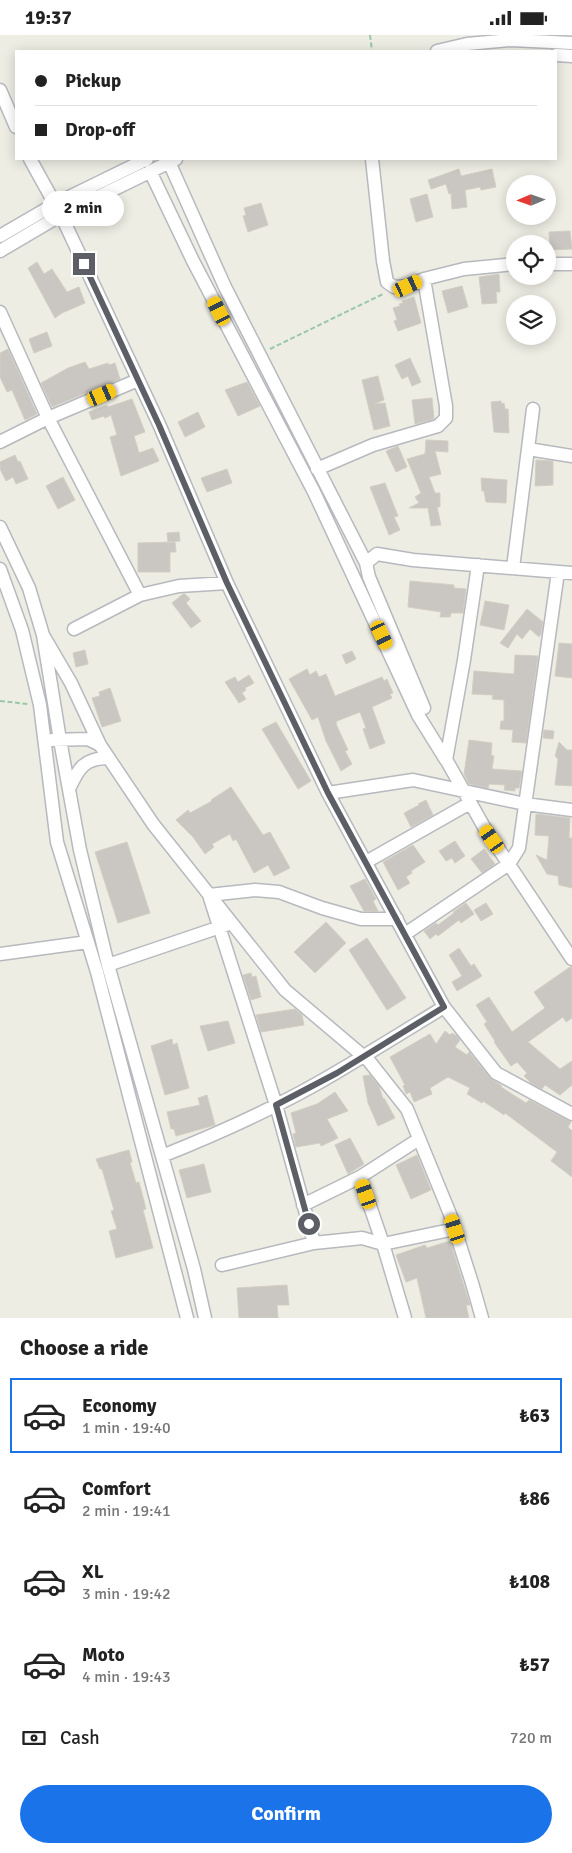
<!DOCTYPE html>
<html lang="en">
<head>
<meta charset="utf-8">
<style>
	:root { --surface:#fff; --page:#f2f2f2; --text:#222; --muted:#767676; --line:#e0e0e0; --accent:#1a73e8 }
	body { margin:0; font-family:Signika,sans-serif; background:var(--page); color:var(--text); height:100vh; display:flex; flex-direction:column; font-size:19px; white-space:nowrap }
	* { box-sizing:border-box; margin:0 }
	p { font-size:16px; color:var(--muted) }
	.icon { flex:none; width:28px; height:28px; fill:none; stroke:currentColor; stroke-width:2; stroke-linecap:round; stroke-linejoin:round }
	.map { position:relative; height:1283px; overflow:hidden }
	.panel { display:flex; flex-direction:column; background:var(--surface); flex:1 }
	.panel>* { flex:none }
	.banner { position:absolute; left:15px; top:15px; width:542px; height:110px; border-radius:0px; box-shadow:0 2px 12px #0003; display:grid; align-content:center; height:110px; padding:0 20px; background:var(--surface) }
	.needle { width:32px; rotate:268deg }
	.tools { position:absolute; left:506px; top:140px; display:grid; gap:10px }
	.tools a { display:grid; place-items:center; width:50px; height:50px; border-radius:50%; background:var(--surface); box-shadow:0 2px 12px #0003; font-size:25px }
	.end { position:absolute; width:22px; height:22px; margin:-11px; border:6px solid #5c5f65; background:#fff; box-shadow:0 0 0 2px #fff }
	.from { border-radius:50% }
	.bubble { position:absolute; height:35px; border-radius:18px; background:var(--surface); box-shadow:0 2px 12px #0003; font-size:16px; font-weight:700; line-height:35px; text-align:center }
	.car { position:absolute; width:15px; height:30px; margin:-15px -8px; border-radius:6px; box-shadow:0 0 4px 1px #0007; background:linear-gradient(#f5c518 24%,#345 0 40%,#f5c518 0 76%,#345 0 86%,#f5c518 0) }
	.banner b { display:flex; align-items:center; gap:18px; height:48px; font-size:19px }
	.banner b+b { border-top:1px solid var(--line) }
	.banner i { width:12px; height:12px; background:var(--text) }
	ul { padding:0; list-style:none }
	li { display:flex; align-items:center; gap:15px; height:75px; margin:0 10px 8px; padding:0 10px; border:2px solid transparent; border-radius:0px }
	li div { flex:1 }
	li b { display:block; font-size:19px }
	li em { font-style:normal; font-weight:700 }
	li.on { border-color:var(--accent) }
	li>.icon { width:45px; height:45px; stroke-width:1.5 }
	h2 { padding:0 20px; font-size:22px; line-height:60px }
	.pay { display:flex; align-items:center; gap:12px; height:55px; padding:0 20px; font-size:19px }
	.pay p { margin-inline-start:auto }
	.cta { display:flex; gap:10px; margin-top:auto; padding:10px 20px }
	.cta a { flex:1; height:58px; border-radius:30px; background:var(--accent); color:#fff; font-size:20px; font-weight:700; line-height:58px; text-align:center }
	.status { display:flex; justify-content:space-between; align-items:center; height:35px; padding:0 25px; background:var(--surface); direction:ltr }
	.status svg { height:14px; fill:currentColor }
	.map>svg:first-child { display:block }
	.building { fill:#cac6c1; stroke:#d3cfc2 }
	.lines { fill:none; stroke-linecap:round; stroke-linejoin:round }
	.minor-casing { stroke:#b6b9be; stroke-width:15 }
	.path { stroke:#99c7a8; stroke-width:2; stroke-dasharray:5 2.5; stroke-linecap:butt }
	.minor { stroke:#fff; stroke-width:12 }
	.route { stroke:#5c5f65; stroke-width:6 }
</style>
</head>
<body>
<div class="status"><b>19:37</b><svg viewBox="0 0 49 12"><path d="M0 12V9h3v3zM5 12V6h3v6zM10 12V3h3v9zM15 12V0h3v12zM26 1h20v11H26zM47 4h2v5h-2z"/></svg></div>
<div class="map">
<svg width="572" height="1283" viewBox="0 0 572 1283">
	<rect width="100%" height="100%" fill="#eeede4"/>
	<path class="building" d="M459,134L461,141L492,134L496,152L481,155L480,152L465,155L467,172L452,174L451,158L449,159L446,149L431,154L428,145Z
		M427,159L433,182L416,187L410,164Z
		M261,168L268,190L248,197L243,181L246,180L244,173Z
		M570,196L572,214L550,215L549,197Z
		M37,227L44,239L52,234L67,257L79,252L85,268L62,278L55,283L28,233Z
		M499,239L500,257H496L497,268L482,269L479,242Z
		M462,251L468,272L448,278L442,256Z
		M414,262L421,288L398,296L394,286L397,285L393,273L400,271L399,269L403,268L402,266Z
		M47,297L52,311L34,318L29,304Z
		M8,314L37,379L25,385L12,355L7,357L0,342V318Z
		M410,323L421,347L412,351L408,341L402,344L395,330Z
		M85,327L89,334L108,328L109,330L115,328L120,344L52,372L41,348L68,333Z
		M378,341L384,365L374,369L385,368L390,391L374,395L362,345Z
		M247,347L260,371L238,381L225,355Z
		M432,363L434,384L415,389L412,365Z
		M132,364L145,397L134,401L139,418L153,413L159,426L121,441L110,402L117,400L111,380L105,383L104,381L92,385L89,377L107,370L108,372Z
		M501,366L502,369L504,368L505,374H508L509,398L494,397L491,367Z
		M198,377L205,392L185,402L178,387Z
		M426,405L448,406V417L435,416L441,439L429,442L435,458H440V472H437L441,490L431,491L428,473H409L419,468L415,462L421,458L407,424L425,419Z
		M398,411L407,432L396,437L386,416Z
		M15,420L18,427L20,426L28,444L16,449L13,442L6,446L0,434V427Z
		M536,425L553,426V450L535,451Z
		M227,434L232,448L207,457L201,443Z
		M63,442L75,465L58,474L46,451Z
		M481,443L507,445L506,468L486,467L484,456H482Z
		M385,448L398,481L394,482L400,495L389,500L370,452Z
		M179,497L180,506L168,507L167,498Z
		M175,507L176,517H170V537H138V508Z
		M410,546L454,550V553L466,554L463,578H451L450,582H440L441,577L408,572Z
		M183,559H185L190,564L186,568L201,586L191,593L172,568Z
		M485,566L509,570L504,595L480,590Z
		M527,574L543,587L541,599L539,602L530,594L522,604L517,599L508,613L500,608Z
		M559,608L572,609V643L555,641Z
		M85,615L88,629L76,632L73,618Z
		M352,616L356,624L346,629L342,620Z
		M515,620L538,621L526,708L512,707L513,695L500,694L501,686H504V665L492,664L493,660L472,659L474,636L514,639Z
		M307,634L310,640L316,636L319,642L326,639L335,661L382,642L384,646L387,644L393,658L390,659L392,663L372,672L385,708L370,714L363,694L366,693L360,677L337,686L336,689L348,715L345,716L352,729L341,736L326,706L318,682L312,685L289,644Z
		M249,640L254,648L245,653L246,655L242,658L246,664L239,668L225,647L235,642L238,647Z
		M110,653L121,686L102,692L92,663L100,661L99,657Z
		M276,687L311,746L298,754L262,694Z
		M544,695L554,696L553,704L543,703Z
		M469,705L492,708L491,720L494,721L492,734L522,736L519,753H515V756L504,755L505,750L489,749L488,753L469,749L464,739Z
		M559,707L567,715H572V751L555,750L558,724L555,721Z
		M231,752L263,800L270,797L290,833L274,841L268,830L254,838L236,804L233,806L230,799L212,809L214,812L205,819L193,802L176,785L188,775L190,778L212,766L211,765Z
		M426,765L433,780L411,792L404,778L419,770L418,769Z
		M536,779L570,783L569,803H572V853L559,850L558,841L547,839L536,820L547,825L549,801L535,800Z
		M455,806L465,821L455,828L452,823L446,826L439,816Z
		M127,807L150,878L118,888L95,817Z
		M413,810L425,827L411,836L412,838L406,842L410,848L398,855L383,827Z
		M484,814L495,829L482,838L471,824Z
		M365,844L376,864L373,866L378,876H364L350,851Z
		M466,868L474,879L461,888L459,885L438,901L436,899L430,904L424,896L436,888L438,890L454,878L453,877Z
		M486,868L493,879L481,886L474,875Z
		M326,887L346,908L315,938L294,917Z
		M367,903L406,963L387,975L349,915Z
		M459,913L471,931L474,929L482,941L457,956L452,947L462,941L449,920Z
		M570,932H572V983L566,987L563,982L528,1007L560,1034L572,1026V1050L560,1060L545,1050L542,1054L531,1048L524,1041L527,1038L517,1027L511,1031L494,1007L495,1006L484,989L487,987L476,970L489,962L512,997L545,973L534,957Z
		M251,938L252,942L256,941L261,962L251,965L243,940Z
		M295,974L302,980L304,990L261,997L256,980Z
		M228,986L235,1008L208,1016L200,991Z
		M445,996L450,1000L452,998L457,1001L460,1005L455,1012L467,1020L469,1017L490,1043L502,1051L501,1052L526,1068L529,1065L571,1087L568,1092L572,1096V1142L551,1126L557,1117L505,1078L504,1080L483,1066L482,1068L467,1059L470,1053L448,1042L430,1053L432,1059L414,1067L410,1057L406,1059L403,1051L405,1050L390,1022L430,999L436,1009Z
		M172,1004L173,1010L177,1008L189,1053L165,1060L151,1011Z
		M370,1040L379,1051L383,1064L384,1063L395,1083L378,1091L368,1068L363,1041Z
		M335,1057L348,1076L327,1084L338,1103L321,1111L320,1108L296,1112L293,1099L296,1098L291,1078L317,1069Z
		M207,1060L215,1090L176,1101L174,1094H171L167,1077L200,1070L198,1063Z
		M350,1103L364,1129L348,1139L335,1110Z
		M129,1115L132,1127L130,1128L136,1148L139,1147L146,1174L143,1175L153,1213L116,1223L109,1196L117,1194L111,1176L114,1175L102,1134H100L96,1124Z
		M417,1120L431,1155L411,1164L396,1130Z
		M204,1129L211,1157L187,1163L179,1135Z
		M450,1206L470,1270H466L469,1283H426L417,1243L406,1247L396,1220L425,1210L427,1213Z
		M287,1250L289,1270H277L278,1283H239L237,1253Z"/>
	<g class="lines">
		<g class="minor-casing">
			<path id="minor" d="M437,16L467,9L511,5L572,8
				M556,20L572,21
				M0,55L16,92
				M30,124L61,180L159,389L227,548L328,758L444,972L496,1038L572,1079
				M372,124L383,226L387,247L394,252L408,251L424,244L464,234L515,229
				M169,127L225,252L366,528
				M150,136L193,226L314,457L418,680L446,725
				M0,201L55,169L147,124
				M0,216L61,180L176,124
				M548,229H572
				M0,277L48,383L140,560
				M0,407L48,383L138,345
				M528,414L572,421
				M317,434L373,410L438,391L446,383V371L424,244
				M0,492L29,553L43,600L60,705L80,815L108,930L194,1234L205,1283
				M513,533L533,374
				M0,534L22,595L40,670L57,807L97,937L187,1283
				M74,594L140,560L179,551L227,548
				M43,600L71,648L100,710L153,789L285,955L369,1026L407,1074L450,1179L472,1248L482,1283
				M424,673L369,542L366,528L377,519L413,525L572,538
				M52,705L88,704L100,710
				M443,719L484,792L572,924
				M446,725L464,625L478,530
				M69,754C78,734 84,723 108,723
				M328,758L413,745L525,769L572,775
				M366,827L470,768
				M405,899L509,829L519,813L558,537
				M0,919L88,907
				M108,930L226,890
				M419,1104L360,1142L383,1209L455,1194
				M162,1121C222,1097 282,1070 337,1037C373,1016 408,994 444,972
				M303,1170L360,1142
				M314,1208L276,1070L209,860L255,855L279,857L322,873L361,884H397
				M222,1230L314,1208L362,1203L383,1209L405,1283"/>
		</g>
		<path class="path" d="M370,0L372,16
			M270,314L383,259
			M0,666L28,669"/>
		<use href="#minor" class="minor"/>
	</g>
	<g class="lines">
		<path class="route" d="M84,229L159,390L227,548L328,758L444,972L337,1038L276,1070L309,1189"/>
	</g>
</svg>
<div class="tools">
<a><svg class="needle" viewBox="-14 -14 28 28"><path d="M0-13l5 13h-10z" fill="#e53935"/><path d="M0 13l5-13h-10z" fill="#767676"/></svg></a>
<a><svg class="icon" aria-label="locate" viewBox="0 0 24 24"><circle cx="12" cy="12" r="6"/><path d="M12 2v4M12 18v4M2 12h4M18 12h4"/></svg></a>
<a><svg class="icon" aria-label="layers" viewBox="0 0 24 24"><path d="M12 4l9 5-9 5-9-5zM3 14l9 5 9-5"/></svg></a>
</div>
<i class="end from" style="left:309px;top:1189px"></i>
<i class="end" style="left:84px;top:229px"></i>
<div class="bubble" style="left:42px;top:156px;width:82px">2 min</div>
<i class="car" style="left:408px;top:251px;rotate:65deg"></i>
<i class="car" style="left:219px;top:276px;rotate:333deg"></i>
<i class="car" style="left:102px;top:360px;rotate:67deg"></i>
<i class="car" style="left:382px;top:600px;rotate:155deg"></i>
<i class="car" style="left:492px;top:804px;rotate:325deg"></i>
<i class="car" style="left:366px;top:1159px;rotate:341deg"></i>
<i class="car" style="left:455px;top:1194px;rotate:342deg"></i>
<div class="banner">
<b><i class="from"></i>Pickup</b>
<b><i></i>Drop-off</b>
</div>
</div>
<section class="panel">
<h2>Choose a ride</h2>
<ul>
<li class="on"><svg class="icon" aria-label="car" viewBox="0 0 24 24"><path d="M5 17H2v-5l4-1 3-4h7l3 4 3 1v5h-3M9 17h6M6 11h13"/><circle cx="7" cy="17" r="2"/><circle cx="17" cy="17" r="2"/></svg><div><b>Economy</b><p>1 min · 19:40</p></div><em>₺63</em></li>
<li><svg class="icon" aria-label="car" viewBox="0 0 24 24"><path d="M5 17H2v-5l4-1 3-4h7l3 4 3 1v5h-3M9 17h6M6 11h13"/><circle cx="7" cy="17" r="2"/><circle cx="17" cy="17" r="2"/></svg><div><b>Comfort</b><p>2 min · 19:41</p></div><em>₺86</em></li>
<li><svg class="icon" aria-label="car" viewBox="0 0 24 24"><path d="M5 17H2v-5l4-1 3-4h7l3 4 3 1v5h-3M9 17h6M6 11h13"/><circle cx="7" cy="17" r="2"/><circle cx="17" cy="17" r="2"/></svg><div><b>XL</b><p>3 min · 19:42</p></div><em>₺108</em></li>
<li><svg class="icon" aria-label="car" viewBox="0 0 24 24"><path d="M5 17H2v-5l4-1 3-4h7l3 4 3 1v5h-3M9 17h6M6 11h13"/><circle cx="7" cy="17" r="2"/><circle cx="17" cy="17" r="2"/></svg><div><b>Moto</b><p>4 min · 19:43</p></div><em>₺57</em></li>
</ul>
<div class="pay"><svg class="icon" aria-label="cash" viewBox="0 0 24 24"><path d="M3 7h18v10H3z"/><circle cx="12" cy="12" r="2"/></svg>Cash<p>720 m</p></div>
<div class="cta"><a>Confirm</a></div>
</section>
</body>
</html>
